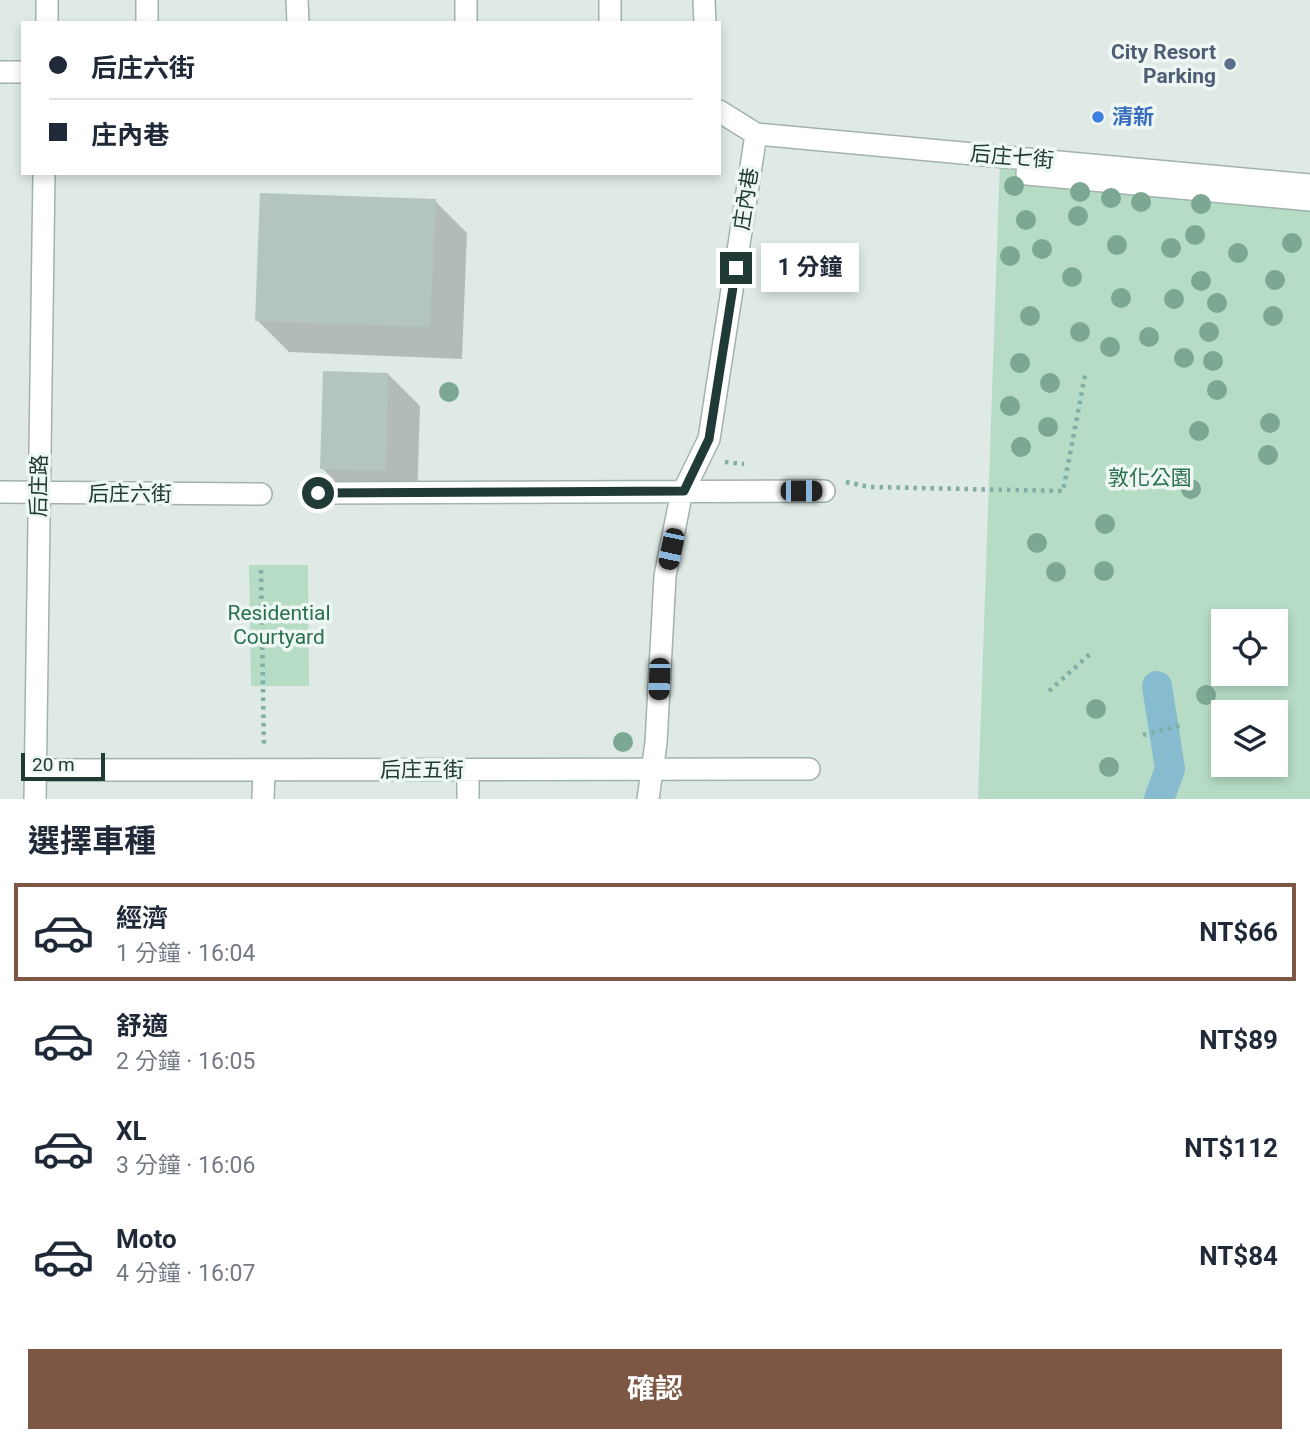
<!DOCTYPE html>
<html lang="zh-TW">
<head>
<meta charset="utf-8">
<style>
	:root { --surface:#fff; --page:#f2f2f3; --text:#1f2937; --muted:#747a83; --line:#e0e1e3; --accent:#7e5744 }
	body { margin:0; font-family:Roboto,"Noto Sans TC",sans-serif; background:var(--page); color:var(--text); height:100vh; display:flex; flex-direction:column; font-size:26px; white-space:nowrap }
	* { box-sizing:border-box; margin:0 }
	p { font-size:23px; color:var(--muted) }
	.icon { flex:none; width:38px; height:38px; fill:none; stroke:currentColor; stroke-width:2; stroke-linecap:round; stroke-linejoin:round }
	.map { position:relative; height:799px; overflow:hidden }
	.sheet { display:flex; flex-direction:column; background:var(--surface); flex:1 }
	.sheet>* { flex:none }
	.hud { position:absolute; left:21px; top:21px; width:700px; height:154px; border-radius:0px; box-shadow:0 4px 10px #0003; display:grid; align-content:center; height:154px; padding:0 28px; background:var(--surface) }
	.tools { position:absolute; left:1211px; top:609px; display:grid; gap:14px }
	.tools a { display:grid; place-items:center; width:77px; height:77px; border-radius:0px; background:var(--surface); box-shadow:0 4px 10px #0003; font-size:35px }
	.scale { position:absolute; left:21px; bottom:18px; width:84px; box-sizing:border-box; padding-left:7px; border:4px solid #203a36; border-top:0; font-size:19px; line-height:24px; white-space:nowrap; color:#203a36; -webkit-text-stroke:5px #eff7f4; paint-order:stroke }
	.end { position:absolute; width:32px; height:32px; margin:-16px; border:9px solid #203a36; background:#fff; box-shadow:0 0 0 4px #fff }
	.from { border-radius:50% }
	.bubble { position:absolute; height:49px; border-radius:0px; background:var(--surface); box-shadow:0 4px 10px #0003; font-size:23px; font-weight:700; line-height:49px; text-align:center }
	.car { position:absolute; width:21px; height:42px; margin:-21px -10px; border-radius:9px; box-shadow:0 0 5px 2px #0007; background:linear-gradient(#222 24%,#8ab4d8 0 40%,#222 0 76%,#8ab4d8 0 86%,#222 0) }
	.hud b { display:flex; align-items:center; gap:24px; height:66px; font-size:26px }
	.hud b+b { border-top:2px solid var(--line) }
	.hud i { width:18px; height:18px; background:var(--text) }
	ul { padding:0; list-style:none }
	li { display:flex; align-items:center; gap:21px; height:98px; margin:0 14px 10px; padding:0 14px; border:4px solid transparent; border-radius:0px }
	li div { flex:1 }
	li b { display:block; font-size:26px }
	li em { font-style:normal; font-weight:700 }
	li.active { border-color:var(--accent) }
	li>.icon { width:63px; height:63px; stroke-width:1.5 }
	h2 { padding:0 28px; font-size:32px; line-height:84px }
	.primary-button { display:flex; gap:14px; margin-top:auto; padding:14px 28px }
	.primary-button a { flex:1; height:80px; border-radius:0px; background:var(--accent); color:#fff; font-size:28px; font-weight:700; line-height:80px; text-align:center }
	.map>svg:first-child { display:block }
	.green { fill:#b7dcc6; fill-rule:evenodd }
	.shadow { fill:#0003 }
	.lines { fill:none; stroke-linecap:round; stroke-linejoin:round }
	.canal { stroke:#86bbd0; stroke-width:30 }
	.building { fill:#b4c5c0 }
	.street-casing { stroke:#a2b2ae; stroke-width:24 }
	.path { stroke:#7faea6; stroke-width:4.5; stroke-dasharray:3.5 5; stroke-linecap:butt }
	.street { stroke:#fff; stroke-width:21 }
	.tree { fill:#7ba793 }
	.route { stroke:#203a36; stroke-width:9 }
	.service-dot { fill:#5c6f8a; stroke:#eff7f4; stroke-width:2.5 }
	.shop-dot { fill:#3f7fe0; stroke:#eff7f4; stroke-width:2.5 }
	.labels { text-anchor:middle; stroke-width:7; stroke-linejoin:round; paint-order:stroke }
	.service-label { font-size:21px; font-weight:bold; fill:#4e5e75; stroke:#eff7f4; text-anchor:end }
	.shop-label { font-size:21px; font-weight:bold; fill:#366cbe; stroke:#eff7f4; text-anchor:start }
	.street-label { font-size:21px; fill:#203a36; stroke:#eff7f4 }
	.park-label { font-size:21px; fill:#2a714f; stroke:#eff7f4 }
</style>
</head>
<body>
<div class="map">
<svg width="1310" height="799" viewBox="0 0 1310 799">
	<rect width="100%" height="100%" fill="#dfeae7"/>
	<path class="green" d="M1000,160L1310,190V799H978ZM1223,621H1276V674H1223ZM1223,712H1276V765H1223Z
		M249,565H308L309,686H251Z"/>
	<path class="shadow" d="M435,201L467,233L462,359L289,352L257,320Z
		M388,374L420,406L417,502L354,500L322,468Z"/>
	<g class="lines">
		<path class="canal" d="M1157,686L1170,769L1159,799"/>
	</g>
	<path class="building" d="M260,193L436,199L430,327L255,321Z
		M323,371L388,373L386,471L320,469Z"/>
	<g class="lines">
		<g class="street-casing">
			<path id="street" d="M297,0L298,23
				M466,0V23
				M704,0L705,23
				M610,20V0
				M47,23V0
				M147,23V0
				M0,72H23
				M719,111L756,134L1310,185
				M1029,159L1027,174L1310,200
				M0,492L261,494
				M318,493L824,491
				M35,770L809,769
				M35,799L44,173
				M263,799L264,770
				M468,799V770
				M648,799L656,743L665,576L681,496L709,439L756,134"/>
		</g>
		<path class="path" d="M725,462L744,464
			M846,482L870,487L1063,491L1085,375
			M261,570L264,748
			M1049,691L1090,654
			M1143,735L1183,725"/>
		<use href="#street" class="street"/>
	</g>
	<g class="tree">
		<circle cx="1014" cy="186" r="10"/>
		<circle cx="1080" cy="192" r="10"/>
		<circle cx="1111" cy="198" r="10"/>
		<circle cx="1141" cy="202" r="10"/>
		<circle cx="1201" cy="204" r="10"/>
		<circle cx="1078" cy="216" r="10"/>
		<circle cx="1026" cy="220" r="10"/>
		<circle cx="1195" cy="235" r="10"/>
		<circle cx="1292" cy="243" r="10"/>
		<circle cx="1117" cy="245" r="10"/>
		<circle cx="1171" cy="248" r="10"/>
		<circle cx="1042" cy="249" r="10"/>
		<circle cx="1238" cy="253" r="10"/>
		<circle cx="1010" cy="256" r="10"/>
		<circle cx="1072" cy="277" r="10"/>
		<circle cx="1275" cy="280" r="10"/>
		<circle cx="1201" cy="281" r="10"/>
		<circle cx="1121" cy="298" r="10"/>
		<circle cx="1174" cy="299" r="10"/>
		<circle cx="1217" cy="303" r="10"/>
		<circle cx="1030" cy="316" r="10"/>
		<circle cx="1273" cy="316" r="10"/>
		<circle cx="1080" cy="332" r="10"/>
		<circle cx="1209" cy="332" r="10"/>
		<circle cx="1149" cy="337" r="10"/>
		<circle cx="1110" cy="347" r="10"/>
		<circle cx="1184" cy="358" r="10"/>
		<circle cx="1213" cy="361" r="10"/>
		<circle cx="1020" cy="363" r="10"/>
		<circle cx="1050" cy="383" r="10"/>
		<circle cx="1217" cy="390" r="10"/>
		<circle cx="449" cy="392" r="10"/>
		<circle cx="1010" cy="406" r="10"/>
		<circle cx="1270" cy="423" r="10"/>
		<circle cx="1048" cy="427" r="10"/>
		<circle cx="1199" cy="431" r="10"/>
		<circle cx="1021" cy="447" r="10"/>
		<circle cx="1268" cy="455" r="10"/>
		<circle cx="1191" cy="489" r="10"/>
		<circle cx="1105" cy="524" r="10"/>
		<circle cx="1037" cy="543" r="10"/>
		<circle cx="1104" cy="571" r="10"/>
		<circle cx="1056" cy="572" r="10"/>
		<circle cx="1206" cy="695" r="10"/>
		<circle cx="1096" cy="709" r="10"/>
		<circle cx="623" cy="742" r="10"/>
		<circle cx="1109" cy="767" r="10"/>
	</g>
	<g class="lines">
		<path class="route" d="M318,493L684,491L709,439L736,268"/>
	</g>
	<circle class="service-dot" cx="1230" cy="64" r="7"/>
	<circle class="shop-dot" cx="1098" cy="117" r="7"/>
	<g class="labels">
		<g class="service-label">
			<text x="1216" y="59">City Resort<tspan x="1216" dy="24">Parking</tspan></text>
		</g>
		<g class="shop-label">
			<text x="1112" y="124">清新</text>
		</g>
		<g class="street-label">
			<text transform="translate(1012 157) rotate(5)" y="7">后庄七街</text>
			<text transform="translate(746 199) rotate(-81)" y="7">庄內巷</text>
			<text transform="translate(39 486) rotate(-89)" y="7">后庄路</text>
			<text x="130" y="501">后庄六街</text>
			<text x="422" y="777">后庄五街</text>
		</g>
		<g class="park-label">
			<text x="1150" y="485">敦化公園</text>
			<text x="279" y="620">Residential<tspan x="279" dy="24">Courtyard</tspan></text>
		</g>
	</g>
</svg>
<div class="tools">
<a><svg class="icon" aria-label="locate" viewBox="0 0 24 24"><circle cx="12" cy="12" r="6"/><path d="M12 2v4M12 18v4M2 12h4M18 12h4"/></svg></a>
<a><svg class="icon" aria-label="layers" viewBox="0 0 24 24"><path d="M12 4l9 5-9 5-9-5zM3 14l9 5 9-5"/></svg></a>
</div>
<div class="scale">20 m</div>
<i class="end from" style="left:318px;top:493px"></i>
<i class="end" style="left:736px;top:268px"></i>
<div class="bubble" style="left:761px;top:243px;width:98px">1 分鐘</div>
<i class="car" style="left:801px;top:491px;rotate:90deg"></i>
<i class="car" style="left:671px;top:549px;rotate:192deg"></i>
<i class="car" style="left:659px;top:679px;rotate:182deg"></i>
<div class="hud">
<b><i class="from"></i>后庄六街</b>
<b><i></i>庄內巷</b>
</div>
</div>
<section class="sheet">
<h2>選擇車種</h2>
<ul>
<li class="active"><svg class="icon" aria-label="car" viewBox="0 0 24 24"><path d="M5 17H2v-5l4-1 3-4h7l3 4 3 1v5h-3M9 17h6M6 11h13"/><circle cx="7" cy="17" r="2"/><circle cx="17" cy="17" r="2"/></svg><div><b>經濟</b><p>1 分鐘 · 16:04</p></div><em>NT$66</em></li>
<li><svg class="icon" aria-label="car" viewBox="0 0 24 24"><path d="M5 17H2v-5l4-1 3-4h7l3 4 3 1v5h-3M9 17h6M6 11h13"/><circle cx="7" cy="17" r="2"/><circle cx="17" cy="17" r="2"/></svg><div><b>舒適</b><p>2 分鐘 · 16:05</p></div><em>NT$89</em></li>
<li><svg class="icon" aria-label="car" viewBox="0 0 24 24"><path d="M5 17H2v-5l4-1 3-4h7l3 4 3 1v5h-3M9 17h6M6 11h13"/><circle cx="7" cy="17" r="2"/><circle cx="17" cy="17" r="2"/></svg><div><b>XL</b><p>3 分鐘 · 16:06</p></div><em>NT$112</em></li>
<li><svg class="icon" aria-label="car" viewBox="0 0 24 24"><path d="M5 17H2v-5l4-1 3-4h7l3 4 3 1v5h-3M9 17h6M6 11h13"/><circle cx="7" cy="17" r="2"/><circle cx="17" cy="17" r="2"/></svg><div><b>Moto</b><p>4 分鐘 · 16:07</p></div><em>NT$84</em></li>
</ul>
<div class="primary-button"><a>確認</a></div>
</section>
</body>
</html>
